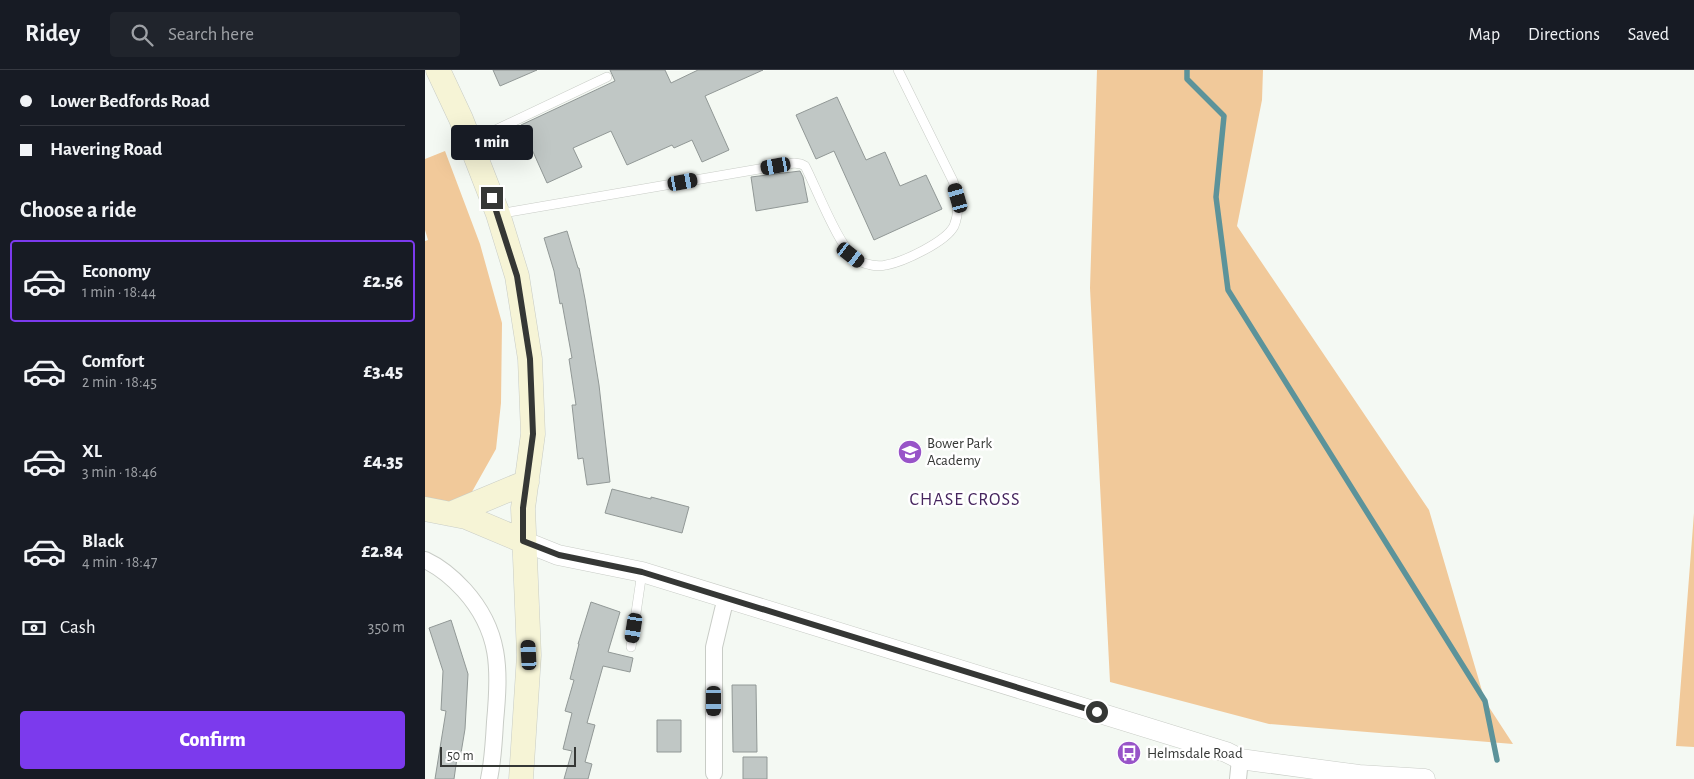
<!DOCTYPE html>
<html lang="en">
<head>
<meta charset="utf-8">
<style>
	:root { --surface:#171b24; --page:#20242c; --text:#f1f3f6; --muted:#9ea1a6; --line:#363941; --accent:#7c3aed }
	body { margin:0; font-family:"Alegreya Sans",sans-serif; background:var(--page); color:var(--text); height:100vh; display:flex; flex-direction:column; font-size:19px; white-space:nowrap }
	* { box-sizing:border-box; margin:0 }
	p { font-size:16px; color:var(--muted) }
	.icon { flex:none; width:28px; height:28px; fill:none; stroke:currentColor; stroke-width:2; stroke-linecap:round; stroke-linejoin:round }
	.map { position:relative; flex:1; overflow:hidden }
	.drawer { display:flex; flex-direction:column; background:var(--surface); width:425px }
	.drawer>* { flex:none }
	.banner { display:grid; align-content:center; height:110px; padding:0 20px; background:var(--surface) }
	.scale { position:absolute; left:15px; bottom:12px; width:136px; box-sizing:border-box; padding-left:5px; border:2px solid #353735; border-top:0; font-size:14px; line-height:18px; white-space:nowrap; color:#353735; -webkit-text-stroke:4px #fff; paint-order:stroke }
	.end { position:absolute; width:22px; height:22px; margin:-11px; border:6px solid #353735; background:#fff; box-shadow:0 0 0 2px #fff }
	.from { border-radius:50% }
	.bubble { position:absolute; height:35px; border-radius:5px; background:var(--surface); box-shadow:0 5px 20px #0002; font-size:16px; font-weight:800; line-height:35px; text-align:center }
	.car { position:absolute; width:15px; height:30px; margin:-15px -8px; border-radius:6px; box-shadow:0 0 4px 1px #0007; background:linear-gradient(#222 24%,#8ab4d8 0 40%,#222 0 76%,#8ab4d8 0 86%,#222 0) }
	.banner b { display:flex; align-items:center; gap:18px; height:48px; font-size:19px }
	.banner b+b { border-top:1px solid var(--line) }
	.banner i { width:12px; height:12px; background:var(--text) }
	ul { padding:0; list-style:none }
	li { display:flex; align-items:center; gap:15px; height:82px; margin:0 10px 8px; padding:0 10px; border:2px solid transparent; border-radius:5px }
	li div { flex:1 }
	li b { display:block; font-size:19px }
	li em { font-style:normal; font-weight:800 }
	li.current { border-color:var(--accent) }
	li>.icon { width:45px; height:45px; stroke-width:1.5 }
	h2 { padding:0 20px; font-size:22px; line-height:60px }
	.pay { display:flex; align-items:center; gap:12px; height:55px; padding:0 20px; font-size:19px }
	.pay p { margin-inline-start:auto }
	.button { display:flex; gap:10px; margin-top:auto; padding:10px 20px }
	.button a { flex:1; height:58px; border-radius:5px; background:var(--accent); color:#fff; font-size:20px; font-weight:800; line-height:58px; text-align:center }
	header { display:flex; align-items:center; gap:30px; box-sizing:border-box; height:70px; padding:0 25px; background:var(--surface); border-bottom:1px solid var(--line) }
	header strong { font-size:24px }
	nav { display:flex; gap:28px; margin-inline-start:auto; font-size:18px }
	.search { width:350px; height:45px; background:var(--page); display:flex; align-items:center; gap:12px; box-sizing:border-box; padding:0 18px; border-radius:5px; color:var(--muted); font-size:19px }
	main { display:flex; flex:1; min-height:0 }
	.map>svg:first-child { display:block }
	.green { fill:#f1c99a }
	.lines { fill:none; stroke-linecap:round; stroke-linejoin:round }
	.stream { stroke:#5c939a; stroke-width:5.5 }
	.building { fill:#c0c7c5; stroke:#919896 }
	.service-casing { stroke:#c8ccc6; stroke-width:10 }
	.minor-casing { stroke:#c8ccc6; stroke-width:18 }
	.tertiary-casing { stroke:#c8ccc6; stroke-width:21 }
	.secondary-casing { stroke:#c8ccc6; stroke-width:25 }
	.service { stroke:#fff; stroke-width:9 }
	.minor { stroke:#fff; stroke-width:16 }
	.tertiary { stroke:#fff; stroke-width:20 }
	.secondary { stroke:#f6f4d6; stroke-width:24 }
	.route { stroke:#353735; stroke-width:6 }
	.labels { text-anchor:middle; stroke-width:5; stroke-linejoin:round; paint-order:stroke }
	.poi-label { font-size:15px; fill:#353735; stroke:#fff; text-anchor:start }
	.quarter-label { font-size:18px; letter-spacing:1px; fill:#46255e; stroke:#fff }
</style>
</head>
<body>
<header>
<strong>Ridey</strong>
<div class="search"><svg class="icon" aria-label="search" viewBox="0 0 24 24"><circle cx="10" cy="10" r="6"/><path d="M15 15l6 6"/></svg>Search here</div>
<nav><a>Map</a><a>Directions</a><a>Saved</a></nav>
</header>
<main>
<section class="drawer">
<div class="banner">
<b><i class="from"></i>Lower Bedfords Road</b>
<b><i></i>Havering Road</b>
</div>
<h2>Choose a ride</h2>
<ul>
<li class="current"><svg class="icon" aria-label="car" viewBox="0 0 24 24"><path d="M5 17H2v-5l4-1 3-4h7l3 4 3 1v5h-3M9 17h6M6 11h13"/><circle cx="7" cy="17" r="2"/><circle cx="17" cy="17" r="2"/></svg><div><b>Economy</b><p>1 min · 18:44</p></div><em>£2.56</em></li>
<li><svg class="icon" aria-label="car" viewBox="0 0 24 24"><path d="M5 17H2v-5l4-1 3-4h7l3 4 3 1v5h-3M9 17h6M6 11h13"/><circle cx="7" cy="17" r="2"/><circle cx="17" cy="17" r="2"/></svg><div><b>Comfort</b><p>2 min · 18:45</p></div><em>£3.45</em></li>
<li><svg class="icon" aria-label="car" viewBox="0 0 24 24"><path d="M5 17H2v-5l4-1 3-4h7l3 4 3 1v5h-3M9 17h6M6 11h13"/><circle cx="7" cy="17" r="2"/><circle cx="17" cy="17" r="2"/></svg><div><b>XL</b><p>3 min · 18:46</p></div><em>£4.35</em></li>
<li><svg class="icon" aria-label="car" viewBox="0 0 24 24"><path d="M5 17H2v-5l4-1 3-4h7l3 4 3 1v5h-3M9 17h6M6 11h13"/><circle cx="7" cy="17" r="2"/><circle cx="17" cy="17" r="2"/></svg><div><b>Black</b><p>4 min · 18:47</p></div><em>£2.84</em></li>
</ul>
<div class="pay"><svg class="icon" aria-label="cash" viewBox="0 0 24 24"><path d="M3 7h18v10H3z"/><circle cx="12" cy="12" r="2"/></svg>Cash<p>350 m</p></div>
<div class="button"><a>Confirm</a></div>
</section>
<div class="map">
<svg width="1269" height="709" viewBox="0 0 1269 709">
	<rect width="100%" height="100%" fill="#f4f9f3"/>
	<path class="green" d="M672,0H838L837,30L812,156L1004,440L1060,631L1088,674L844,654L685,612L665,218Z
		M20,81L55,174L77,253L76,333L71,379L39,436L0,428V171L3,170L0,160V89Z
		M1269,443V677L1251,676Z"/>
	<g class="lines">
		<path class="stream" d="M762,0V9L799,46L791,127L803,220L1060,631L1072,690"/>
	</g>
	<path class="building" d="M68,0H112L75,16Z
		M185,0H240L246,13L273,0H338L280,26L304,80L277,92L267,70L249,78L247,75L202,95L186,61L148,78L157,97L122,113L96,55L190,11Z
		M412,27L441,90L460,82L475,116L501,105L517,139L449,170L409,81L391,89L371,45Z
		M375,101L378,107L383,132L331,141L326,107Z
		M142,161L153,198H154L160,229L174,315L185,412L162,415L158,388L153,389L147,335H151L144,289L147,288L137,233L135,234L129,201L119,168Z
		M187,419L226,429V427L264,437L257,463L180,443Z
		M166,532L195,542L183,582L208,588L205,602L178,596L162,653L170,655L160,692L167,694L163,709H139L147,681L138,679L147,643L140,641L149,610L145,609L154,574H153Z
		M26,550L43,604L40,659L35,689L32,688L29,709H10L21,641L16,640L18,601L4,558Z
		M307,615H331L332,682H308Z
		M232,650H256V682H232Z
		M318,687H342V709H318Z"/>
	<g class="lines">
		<g class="service-casing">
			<path id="service" d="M45,72L182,7
				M73,144L369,93L376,94L380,96C391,117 416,183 434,191C442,195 453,197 461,195C478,192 521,172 529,156C535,141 533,127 528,111L473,0
				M206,577L217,502"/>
		</g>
		<g class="minor-casing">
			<path id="minor" d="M0,490C15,497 28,508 39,520C76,561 75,600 70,652C69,671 68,690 64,709
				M289,703V577L301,527
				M813,709L815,689"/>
		</g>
		<g class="tertiary-casing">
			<path id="tertiary" d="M98,471L133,485L217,502L801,682L815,689L934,705L1000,709"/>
		</g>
		<g class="secondary-casing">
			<path id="secondary" d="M13,0L36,49L73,144L92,206L105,289L108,364L98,438L104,585L96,709
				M0,439L41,447L98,471
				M25,444L102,412"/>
		</g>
		<use href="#service" class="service"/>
		<use href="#minor" class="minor"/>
		<use href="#tertiary" class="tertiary"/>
		<use href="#secondary" class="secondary"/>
	</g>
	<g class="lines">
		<path class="route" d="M67,128L92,206L105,289L108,364L98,438V471L134,485L217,502L672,642"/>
	</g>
	<defs>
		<g id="school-disc" transform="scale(1.25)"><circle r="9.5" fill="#9854c8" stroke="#fff"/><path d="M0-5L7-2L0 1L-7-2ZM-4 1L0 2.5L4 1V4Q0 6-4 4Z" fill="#fff"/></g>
		<g id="bus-disc" transform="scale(1.25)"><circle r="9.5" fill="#9854c8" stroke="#fff"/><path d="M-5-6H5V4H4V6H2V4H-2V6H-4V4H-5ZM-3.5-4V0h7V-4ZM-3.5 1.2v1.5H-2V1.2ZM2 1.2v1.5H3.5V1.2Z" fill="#fff"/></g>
	</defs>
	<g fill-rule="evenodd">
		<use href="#school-disc" x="485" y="382"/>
		<use href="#bus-disc" x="704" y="683"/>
	</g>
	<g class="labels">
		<g class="poi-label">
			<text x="502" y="378">Bower Park<tspan x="502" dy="17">Academy</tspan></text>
			<text x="722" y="688">Helmsdale Road</text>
		</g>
		<g class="quarter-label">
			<text x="540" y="435">CHASE CROSS</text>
		</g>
	</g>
</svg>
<div class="scale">50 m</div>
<i class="end from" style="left:672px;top:642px"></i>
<i class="end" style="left:67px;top:128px"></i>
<div class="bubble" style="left:26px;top:55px;width:82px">1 min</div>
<i class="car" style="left:351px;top:96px;rotate:260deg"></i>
<i class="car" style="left:258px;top:112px;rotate:80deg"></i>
<i class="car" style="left:533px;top:128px;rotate:344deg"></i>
<i class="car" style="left:426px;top:185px;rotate:128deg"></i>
<i class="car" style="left:209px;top:558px;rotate:189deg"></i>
<i class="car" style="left:104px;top:585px;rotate:357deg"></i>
<i class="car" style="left:289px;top:631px;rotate:180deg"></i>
</div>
</main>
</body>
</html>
